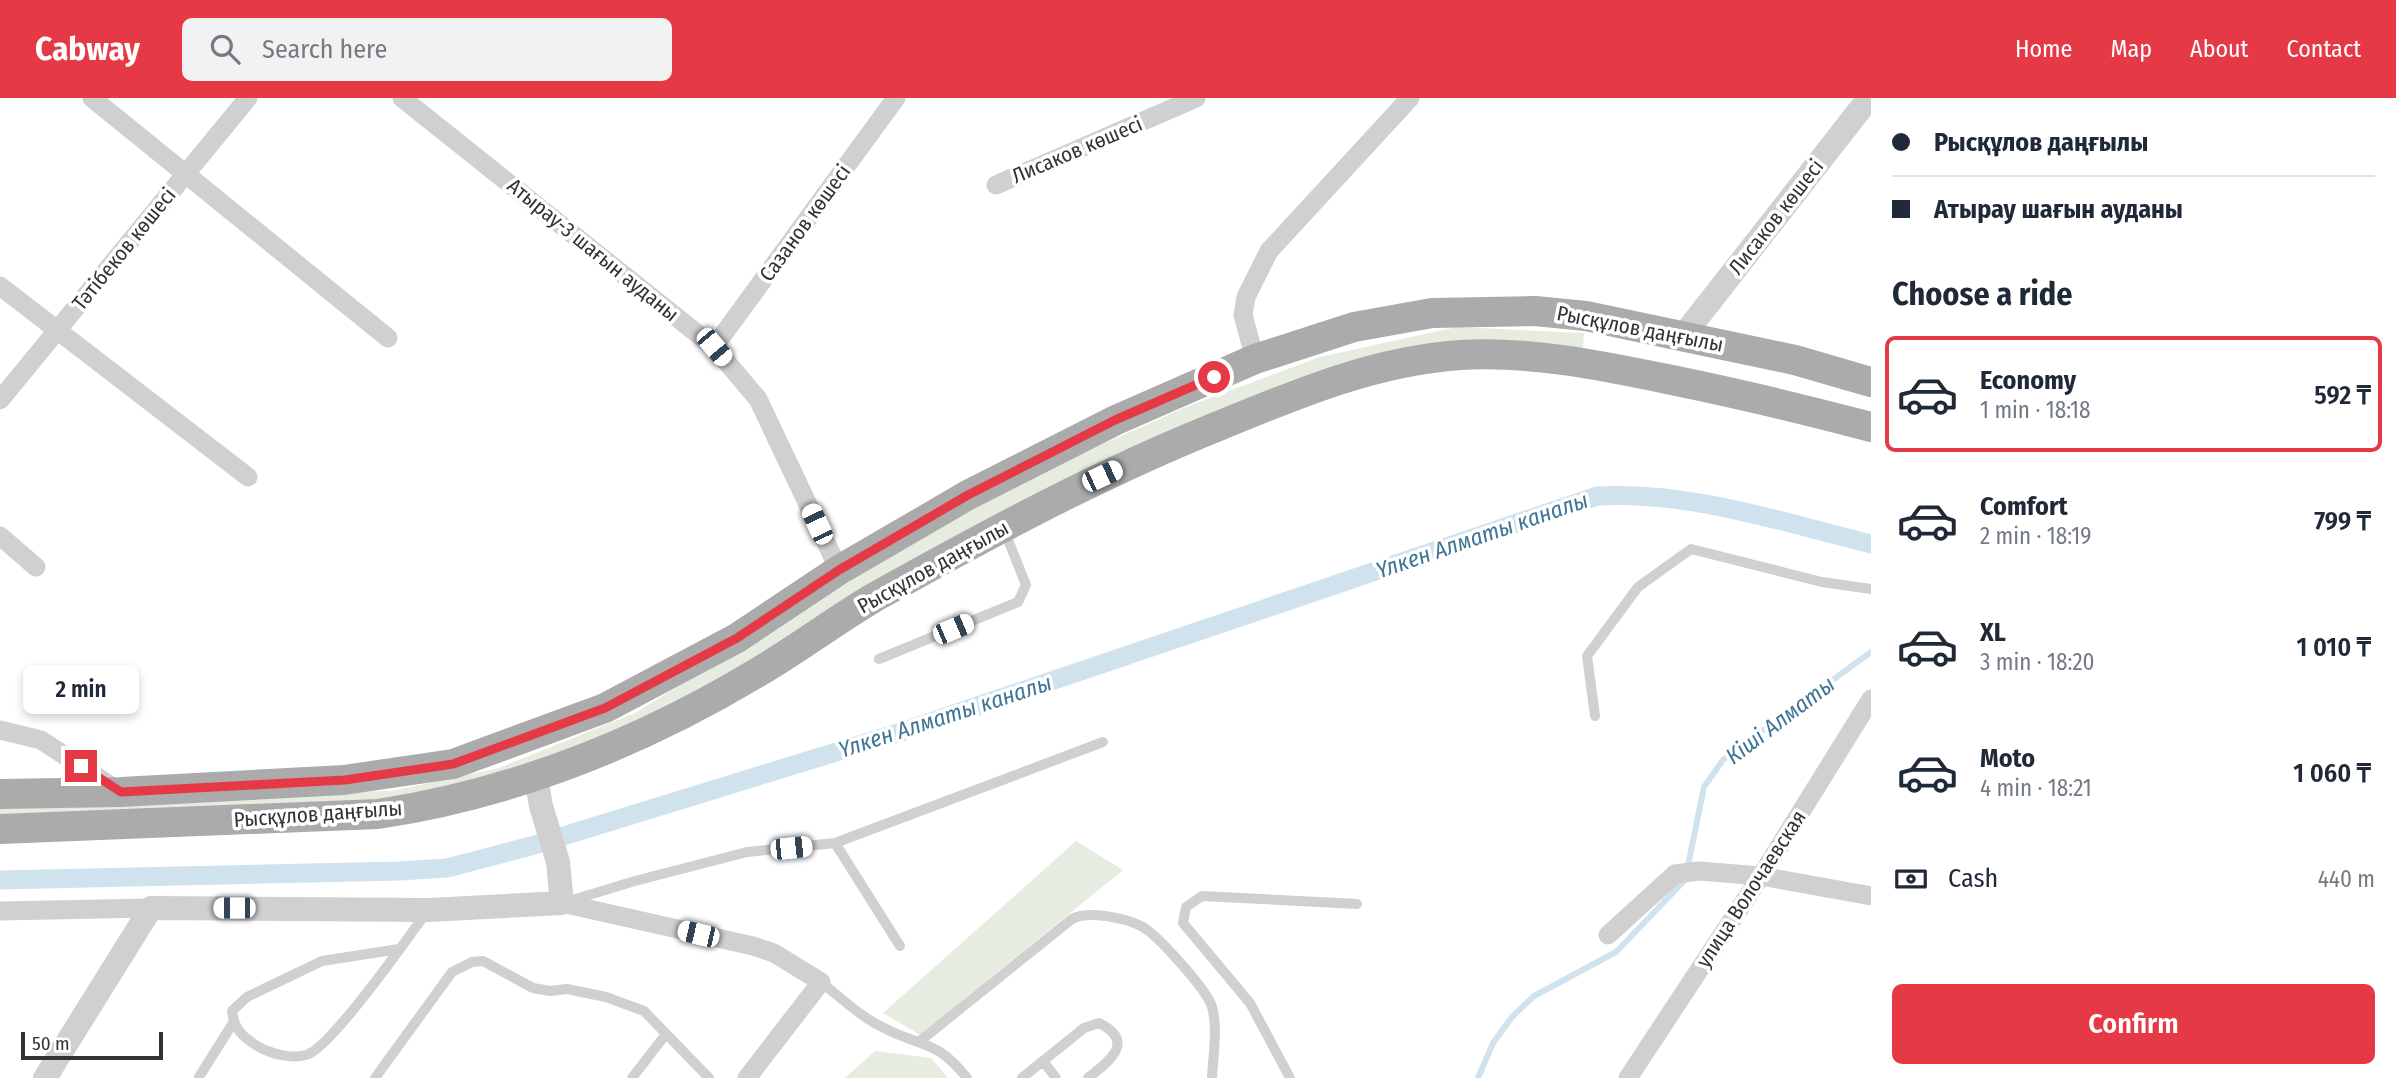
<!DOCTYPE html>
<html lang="en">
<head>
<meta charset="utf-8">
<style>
	:root { --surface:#fff; --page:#f2f2f3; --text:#1f2937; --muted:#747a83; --line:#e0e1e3; --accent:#e63946 }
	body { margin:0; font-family:"Fira Sans Condensed",sans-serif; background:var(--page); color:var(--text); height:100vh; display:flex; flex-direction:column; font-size:26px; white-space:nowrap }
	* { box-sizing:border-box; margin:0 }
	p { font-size:23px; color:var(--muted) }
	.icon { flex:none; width:38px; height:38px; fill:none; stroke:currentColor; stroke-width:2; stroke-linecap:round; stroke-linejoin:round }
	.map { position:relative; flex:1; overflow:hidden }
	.drawer { display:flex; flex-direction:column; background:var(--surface); width:525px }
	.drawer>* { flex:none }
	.banner { display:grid; align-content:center; height:154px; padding:0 21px; background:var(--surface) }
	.scale { position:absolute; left:21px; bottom:18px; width:142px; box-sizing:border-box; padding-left:7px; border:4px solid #333; border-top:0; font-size:19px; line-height:24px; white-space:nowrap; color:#333; -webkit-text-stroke:5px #fff; paint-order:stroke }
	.end { position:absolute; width:32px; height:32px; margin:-16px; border:9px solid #e63946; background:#fff; box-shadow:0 0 0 4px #fff }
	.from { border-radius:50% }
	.bubble { position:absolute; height:49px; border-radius:10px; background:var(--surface); box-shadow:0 4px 10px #0003; font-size:23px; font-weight:600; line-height:49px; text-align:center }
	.car { position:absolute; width:21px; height:42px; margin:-21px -10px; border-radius:9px; box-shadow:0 0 5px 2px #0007; background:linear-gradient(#fff 24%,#345 0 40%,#fff 0 76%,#345 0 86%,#fff 0) }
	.banner b { display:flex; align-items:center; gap:24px; height:66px; font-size:26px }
	.banner b+b { border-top:2px solid var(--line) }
	.banner i { width:18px; height:18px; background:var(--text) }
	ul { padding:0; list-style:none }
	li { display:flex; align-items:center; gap:21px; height:116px; margin:0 14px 10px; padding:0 7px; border:4px solid transparent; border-radius:10px }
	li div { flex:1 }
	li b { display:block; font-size:26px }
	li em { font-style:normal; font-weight:600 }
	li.current { border-color:var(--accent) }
	li>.icon { width:63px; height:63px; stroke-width:1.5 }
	h2 { padding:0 21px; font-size:32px; line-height:84px }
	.pay { display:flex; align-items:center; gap:18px; height:77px; padding:0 21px; font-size:26px }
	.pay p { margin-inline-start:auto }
	.button { display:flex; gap:14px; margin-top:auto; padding:14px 21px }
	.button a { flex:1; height:80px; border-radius:10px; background:var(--accent); color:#fff; font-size:28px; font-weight:600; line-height:80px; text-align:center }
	header { display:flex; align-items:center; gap:42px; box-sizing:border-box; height:98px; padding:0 35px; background:var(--accent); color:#fff }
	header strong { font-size:33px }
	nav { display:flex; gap:38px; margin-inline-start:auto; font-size:24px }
	.search { width:490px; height:63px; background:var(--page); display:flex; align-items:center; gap:18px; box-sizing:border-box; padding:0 24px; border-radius:10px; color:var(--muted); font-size:26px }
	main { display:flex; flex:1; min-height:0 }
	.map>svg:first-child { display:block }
	.green { fill:#e6ecdf }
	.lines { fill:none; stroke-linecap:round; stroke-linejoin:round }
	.stream { stroke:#cfe2ee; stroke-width:6 }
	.canal { stroke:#cfe2ee; stroke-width:19 }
	.service { stroke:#d0d0d0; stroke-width:10 }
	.minor { stroke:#d0d0d0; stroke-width:19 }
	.tertiary { stroke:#d0d0d0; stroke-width:24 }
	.primary { stroke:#ababab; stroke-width:30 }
	.route { stroke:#e63946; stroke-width:9 }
	.labels { text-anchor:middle; stroke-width:7; stroke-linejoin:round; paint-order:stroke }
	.street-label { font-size:21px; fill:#333; stroke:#fff }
	.water-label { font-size:23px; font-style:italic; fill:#3f7597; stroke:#fff }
</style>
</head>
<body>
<header>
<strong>Cabway</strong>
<div class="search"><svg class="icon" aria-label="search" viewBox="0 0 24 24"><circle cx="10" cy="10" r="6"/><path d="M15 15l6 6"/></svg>Search here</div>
<nav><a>Home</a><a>Map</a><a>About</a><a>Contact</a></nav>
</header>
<main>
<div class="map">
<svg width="1871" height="980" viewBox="0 0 1871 980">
	<rect width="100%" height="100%" fill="#fff"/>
	<path class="green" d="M1457,229L1584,235L1583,253L1331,273L1193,322L1039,395L644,628L502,682L392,707L0,716V702L392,693L499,670L635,615L861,476L1027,380L1186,309L1320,259Z
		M1076,743L1123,772L920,937L883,915Z
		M875,953L931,960L948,980H845Z"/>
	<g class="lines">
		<path class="stream" d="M1478,980L1493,945L1512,919L1534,898L1616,854L1685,782L1704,689L1723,662L1871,554"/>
		<path class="canal" d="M0,782L399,773L447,770L531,748L901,634L1597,398C1690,393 1782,424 1871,446"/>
		<path class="service" d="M879,561L1018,504L1026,487L1005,434
			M1595,618L1587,558L1638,489L1691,451L1822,484L1871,491
			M835,745L1103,644
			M569,803L635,783L747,754L835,745L900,848
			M399,851L322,863L247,899L232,913C234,932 244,940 259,949C272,956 291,961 306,957C330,951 407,841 426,815
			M821,884C841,900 861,919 884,930C923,950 936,941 967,980
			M920,943L1072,821C1088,812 1125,820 1141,828C1156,835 1208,893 1212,909C1218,931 1213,958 1212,980
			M1043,963L1056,980
			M199,979L233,925
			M375,980L452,874L472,864L483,863L533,890L550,893L567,891L606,899L644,913L709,980
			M632,980L666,936
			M1022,980L1084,930L1099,925C1137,944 1108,964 1088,980
			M1290,980L1250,905L1183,825L1186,809L1202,798L1357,806"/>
		<path class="minor" d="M92,0L388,240
			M402,0L714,249L758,301L839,472
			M996,87L1196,0
			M0,188L248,379
			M714,249L896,0
			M1255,261L1243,217L1246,199L1269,153L1410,0
			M0,302L248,0
			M0,438L36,469
			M0,632L41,642L120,694
			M562,805L753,848L774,855L821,884L747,980
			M0,813L151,810
			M1608,837L1675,776L1699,773L1761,778L1871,798
			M1628,980L1761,778L1871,601"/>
		<path class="tertiary" d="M1683,238L1869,0
			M45,980L151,810L429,812L562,805L558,764L541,708L536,679"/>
		<path class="primary" d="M0,696L121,694L344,682L453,666L605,610L737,540L839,472L968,397L1116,322L1255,261L1354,229L1432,215L1535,213L1586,218L1795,262L1871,284
			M0,731L378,716C515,695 641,645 760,573C799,550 836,522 875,499C988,436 1101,375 1221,327C1299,295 1375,263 1460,257C1530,253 1599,267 1667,281C1736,295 1803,311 1871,329"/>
	</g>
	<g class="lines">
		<path class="route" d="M81,668L121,694L345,682L453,666L605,610L737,540L839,472L968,397L1115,322L1214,279"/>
	</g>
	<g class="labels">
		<g class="street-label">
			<text transform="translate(1077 52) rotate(-23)" y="7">Лисаков көшесі</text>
			<text transform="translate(1776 119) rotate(-52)" y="7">Лисаков көшесі</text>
			<text transform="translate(805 125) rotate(-54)" y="7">Сазанов көшесі</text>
			<text transform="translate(124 151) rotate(-51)" y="7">Тәтібеков көшесі</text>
			<text transform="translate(593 152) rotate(39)" y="7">Атырау-3 шағын ауданы</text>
			<text transform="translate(1640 231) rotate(11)" y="7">Рысқұлов даңғылы</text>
			<text transform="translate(933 469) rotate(-29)" y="7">Рысқұлов даңғылы</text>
			<text transform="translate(318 716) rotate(-4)" y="7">Рысқұлов даңғылы</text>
			<text transform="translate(1751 791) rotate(-57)" y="7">улица Волочаевская</text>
		</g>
		<g class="water-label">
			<text transform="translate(1482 437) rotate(-19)" y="8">Үлкен Алматы каналы</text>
			<text transform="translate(945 618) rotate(-18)" y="8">Үлкен Алматы каналы</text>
			<text transform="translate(1780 622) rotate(-37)" y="8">Кіші Алматы</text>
		</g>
	</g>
</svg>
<div class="scale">50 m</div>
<i class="end from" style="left:1214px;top:279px"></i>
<i class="end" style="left:81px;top:668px"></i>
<div class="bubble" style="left:23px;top:567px;width:116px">2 min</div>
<i class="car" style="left:714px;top:249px;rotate:140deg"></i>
<i class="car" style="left:1102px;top:378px;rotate:65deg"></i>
<i class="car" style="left:817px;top:426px;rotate:335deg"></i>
<i class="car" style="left:953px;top:531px;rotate:67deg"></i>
<i class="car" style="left:791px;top:750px;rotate:84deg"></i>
<i class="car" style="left:234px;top:810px;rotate:270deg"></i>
<i class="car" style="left:698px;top:836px;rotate:283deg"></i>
</div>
<section class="drawer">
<div class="banner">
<b><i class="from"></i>Рысқұлов даңғылы</b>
<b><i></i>Атырау шағын ауданы</b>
</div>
<h2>Choose a ride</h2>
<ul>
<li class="current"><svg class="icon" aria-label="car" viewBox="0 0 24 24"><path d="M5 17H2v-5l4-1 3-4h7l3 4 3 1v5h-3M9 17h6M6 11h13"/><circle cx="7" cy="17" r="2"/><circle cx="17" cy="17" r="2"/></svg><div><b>Economy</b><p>1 min · 18:18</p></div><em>592 ₸</em></li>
<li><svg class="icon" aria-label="car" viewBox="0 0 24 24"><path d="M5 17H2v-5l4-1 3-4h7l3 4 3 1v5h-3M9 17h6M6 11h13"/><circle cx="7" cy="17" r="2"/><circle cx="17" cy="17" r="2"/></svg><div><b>Comfort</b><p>2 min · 18:19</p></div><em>799 ₸</em></li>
<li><svg class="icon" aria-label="car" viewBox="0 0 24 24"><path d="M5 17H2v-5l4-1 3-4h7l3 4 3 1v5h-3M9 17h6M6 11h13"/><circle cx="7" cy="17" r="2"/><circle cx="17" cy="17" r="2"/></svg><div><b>XL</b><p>3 min · 18:20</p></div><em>1 010 ₸</em></li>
<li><svg class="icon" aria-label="car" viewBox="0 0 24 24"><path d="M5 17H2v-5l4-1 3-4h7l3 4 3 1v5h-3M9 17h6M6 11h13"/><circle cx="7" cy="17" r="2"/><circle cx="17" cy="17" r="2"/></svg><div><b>Moto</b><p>4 min · 18:21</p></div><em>1 060 ₸</em></li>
</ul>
<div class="pay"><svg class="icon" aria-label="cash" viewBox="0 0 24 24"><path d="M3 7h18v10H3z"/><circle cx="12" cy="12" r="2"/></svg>Cash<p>440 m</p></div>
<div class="button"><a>Confirm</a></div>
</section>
</main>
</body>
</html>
